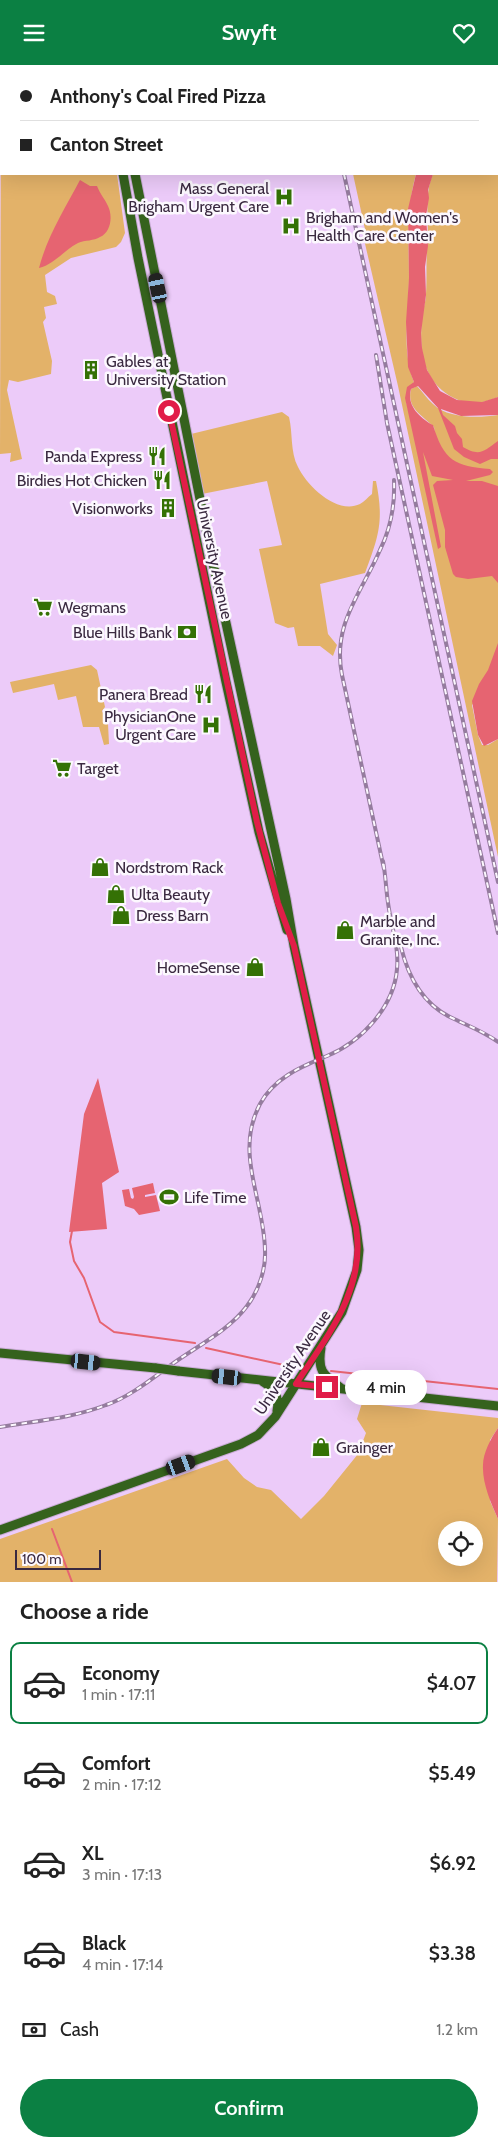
<!DOCTYPE html>
<html lang="en">
<head>
<meta charset="utf-8">
<style>
	:root { --surface:#fff; --page:#f6f6f6; --text:#222; --muted:#767676; --line:#e0e0e0; --accent:#0b8043 }
	body { margin:0; font-family:Cabin,sans-serif; background:var(--page); color:var(--text); height:100vh; display:flex; flex-direction:column; font-size:19px; white-space:nowrap }
	* { box-sizing:border-box; margin:0 }
	p { font-size:16px; color:var(--muted) }
	.icon { flex:none; width:28px; height:28px; fill:none; stroke:currentColor; stroke-width:2; stroke-linecap:round; stroke-linejoin:round }
	.map { position:relative; height:1517px; overflow:hidden }
	.side { display:flex; flex-direction:column; background:var(--surface); flex:1 }
	.side>* { flex:none }
	.hud { position:absolute; left:0px; top:0px; width:499px; height:110px; box-shadow:0 5px 20px #0002; display:grid; align-content:center; height:110px; padding:0 20px; background:var(--surface) }
	.fabs { position:absolute; left:438px; top:1456px; display:grid; gap:10px }
	.fabs a { display:grid; place-items:center; width:45px; height:45px; border-radius:50%; background:var(--surface); box-shadow:0 5px 20px #0002; font-size:25px }
	.scale { position:absolute; left:15px; bottom:12px; width:86px; box-sizing:border-box; padding-left:5px; border:2px solid #3a2940; border-top:0; font-size:14px; line-height:18px; white-space:nowrap; color:#3a2940; -webkit-text-stroke:4px #fcf8fe; paint-order:stroke }
	.end { position:absolute; width:22px; height:22px; margin:-11px; border:6px solid #e11d48; background:#fff; box-shadow:0 0 0 2px #fff }
	.from { border-radius:50% }
	.bubble { position:absolute; height:35px; border-radius:18px; background:var(--surface); box-shadow:0 5px 20px #0002; font-size:16px; font-weight:600; line-height:35px; text-align:center }
	.car { position:absolute; width:15px; height:30px; margin:-15px -8px; border-radius:6px; box-shadow:0 0 4px 1px #0007; background:linear-gradient(#222 24%,#8ab4d8 0 40%,#222 0 76%,#8ab4d8 0 86%,#222 0) }
	.hud b { display:flex; align-items:center; gap:18px; height:48px; font-size:19px }
	.hud b+b { border-top:1px solid var(--line) }
	.hud i { width:12px; height:12px; background:var(--text) }
	ul { padding:0; list-style:none }
	li { display:flex; align-items:center; gap:15px; height:82px; margin:0 10px 8px; padding:0 10px; border:2px solid transparent; border-radius:10px }
	li div { flex:1 }
	li b { display:block; font-size:19px }
	li em { font-style:normal; font-weight:600 }
	li.on { border-color:var(--accent) }
	li>.icon { width:45px; height:45px; stroke-width:1.5 }
	h2 { padding:0 20px; font-size:22px; line-height:60px }
	.pay { display:flex; align-items:center; gap:12px; height:55px; padding:0 20px; font-size:19px }
	.pay p { margin-inline-start:auto }
	.cta { display:flex; gap:10px; margin-top:auto; padding:10px 20px }
	.cta a { flex:1; height:58px; border-radius:30px; background:var(--accent); color:#fff; font-size:20px; font-weight:600; line-height:58px; text-align:center }
	header { display:flex; justify-content:space-between; align-items:center; height:65px; padding:0 20px; background:var(--accent); color:#fff; font-size:22px; font-weight:600 }
	.map>svg:first-child { display:block }
	.green { fill:#e3b269; fill-rule:evenodd }
	.water { fill:#e66471 }
	.lines { fill:none; stroke-linecap:round; stroke-linejoin:round }
	.stream { stroke:#e66471; stroke-width:2 }
	.secondary-casing { stroke:#c8abd4; stroke-width:11 }
	.motorway-casing { stroke:#c8abd4; stroke-width:14 }
	.secondary { stroke:#35621d; stroke-width:9 }
	.motorway { stroke:#0f2604; stroke-width:11 }
	.rail-casing { stroke:#957c9e; stroke-width:4 }
	.rail { stroke:#fcf8fe; stroke-width:2; stroke-dasharray:5.5; stroke-linecap:butt }
	.secondary-bridge-casing { stroke:#c8abd4; stroke-width:11; stroke-linecap:butt }
	.secondary-bridge { stroke:#35621d; stroke-width:9 }
	.route { stroke:#e11d48; stroke-width:6 }
	.labels { text-anchor:middle; stroke-width:5; stroke-linejoin:round; paint-order:stroke }
	.poi-label { font-size:16px; fill:#3a2940; stroke:#fcf8fe; text-anchor:start }
	.street-label { font-size:16px; fill:#3a2940; stroke:#fcf8fe }
</style>
</head>
<body>
<header><svg class="icon" aria-label="menu" viewBox="0 0 24 24"><path d="M4 6h16M4 12h16M4 18h16"/></svg>Swyft<svg class="icon" aria-label="heart" viewBox="0 0 24 24"><path d="M12 20l-8-8c-3-5 5-10 8-4 3-6 11-1 8 4z"/></svg></header>
<div class="map">
<svg width="498" height="1517" viewBox="0 0 498 1517">
	<rect width="100%" height="100%" fill="#eccbf9"/>
	<path class="green" d="M1,0L65,1H1V109H117L125,168L121,177L116,182L71,193L45,210L47,227L55,231L57,239L44,242L46,253L43,257L52,296L51,309L18,317L9,315L7,325L22,394L10,397L11,388L0,389Z
		M498,13V332C485,338 468,341 454,333C422,317 419,285 422,251C423,244 426,236 426,229C427,213 426,199 427,183C430,158 423,132 433,109H498Z
		M353,109H416C406,145 409,178 409,215C409,249 401,284 414,317C399,336 410,340 412,362L439,377L435,370L434,362C423,351 406,343 411,324L417,321C423,327 427,334 433,339C448,354 479,353 498,350V608L472,640L478,670L482,680H488L498,674V792L398,321L363,170L366,169Z
		M282,347L289,352C293,368 290,387 298,402C307,421 337,450 360,439C364,437 368,432 372,429L373,416H376C384,456 379,470 365,508L320,519L328,569L337,580L333,591L320,581H298L294,562L288,563L275,558L259,484L282,480L267,416L202,429L191,369Z
		M91,600L97,605L105,642L102,646L108,659L109,679L104,680L99,662H83L76,631L58,635L54,619L13,628L10,617Z
		M362,1338L498,1353V1363L490,1375V1436L498,1454L497,1517H0V1474L227,1394L244,1413L257,1422L271,1425L301,1454L324,1431L358,1389L366,1368L357,1354ZM446,1465H474V1492H446Z"/>
	<path class="water" d="M416,109H433L428,125L429,133L426,151L428,181L425,202L426,230L421,268L422,283L427,305L440,326L457,335L482,337L498,332V350H496L461,351L441,344L443,350L455,361L457,368L462,374L463,382C480,392 484,386 498,376V394H491L480,399L464,392L454,384L438,343L418,321L411,324C406,340 420,353 433,360C444,396 455,401 490,404L493,407L490,410L466,416H482L498,421V518L492,511L468,514L456,512L453,509L445,482V465L433,420L437,416L453,415L432,411L423,387L441,482L438,484L405,333L407,322L414,317L408,302L406,257L409,213L408,144Z
		M80,115L90,121H97C100,129 105,134 108,141C113,151 111,167 100,172C94,176 85,175 78,178C64,185 55,199 39,203C47,172 65,143 80,115Z
		M498,578V674L484,681L478,670L472,636L479,619L488,605Z
		M98,1013L119,1107L102,1118L107,1164L69,1167L84,1049Z
		M153,1118L155,1128L145,1130V1132L156,1130L160,1146L139,1150L134,1144L125,1141L122,1125L129,1124L131,1133L133,1134L134,1132L132,1123Z
		M498,1363V1454C491,1438 482,1418 483,1400C483,1388 491,1373 498,1363Z"/>
	<g class="lines">
		<path class="stream" d="M72,1166L70,1177L74,1196L84,1213L100,1257L114,1267L195,1278
			M206,1283L293,1302
			M331,1306L498,1324
			M52,1464L72,1517"/>
		<g class="secondary-casing">
			<path id="secondary" d="M110,0V1
				M123,109L138,193L226,617L259,767L287,865
				M321,1283C317,1307 324,1310 341,1323
				M0,1288L156,1303
				M178,1306L498,1341
				M262,1316C274,1323 280,1332 277,1346
				M0,1465L241,1379L258,1370L275,1352L342,1247L357,1205L359,1185L356,1162L294,881L286,834L211,489L135,109"/>
		</g>
		<g class="motorway-casing">
			<path id="motorway" d="M80,0L83,1"/>
		</g>
		<use href="#secondary" class="secondary"/>
		<use href="#motorway" class="motorway"/>
		<g class="rail-casing">
			<path id="rail" d="M323,0L324,1
				M344,109L498,817
				M376,290L387,358L498,868
				M384,804L342,610C332,559 361,529 380,485C391,463 395,439 394,415
				M401,882C408,911 422,938 450,952C466,960 483,966 498,977
				M0,1362C35,1356 73,1353 106,1340C132,1331 155,1311 178,1295C201,1279 230,1264 247,1241C259,1225 266,1204 265,1185C264,1134 234,1088 260,1039C275,1012 301,1002 327,991C361,977 394,942 397,904C399,883 392,864 389,844C386,828 386,812 383,796"/>
		</g>
		<use href="#rail" class="rail"/>
		<g class="secondary-bridge-casing">
			<path id="secondary-bridge" d="M156,1303L178,1306"/>
		</g>
		<use href="#secondary-bridge" class="secondary-bridge"/>
	</g>
	<g class="lines">
		<path class="route" d="M169,346L257,757L278,838L294,881L356,1162C366,1224 328,1270 296,1319L327,1322"/>
	</g>
	<defs>
		<g id="hospital-bare" transform="scale(1.5)"><path d="M-5-5h3v3.5h4V-5h3V5h-3V1.5h-4V5h-3Z" fill="#347105" stroke="#fcf8fe" stroke-width="2.5" paint-order="stroke"/></g>
		<g id="building-bare" transform="scale(1.5)"><path d="M-4-6H4V6H1V3H-1V6H-4ZM-2.5-4.3h1.7v1.8h-1.7ZM.8-4.3h1.7v1.8H.8ZM-2.5-1h1.7V.8h-1.7ZM.8-1h1.7V.8H.8Z" fill="#347105" stroke="#fcf8fe" stroke-width="2.5" paint-order="stroke"/></g>
		<g id="restaurant-bare" transform="scale(1.5)"><path d="M-5-6h1v4h1v-4h1v4h1v-4h1v5L-1.5 .5V6h-2V.5L-5-1ZM5-6V6H3V1.5H1.5Q1.5-4 5-6Z" fill="#347105" stroke="#fcf8fe" stroke-width="2.5" paint-order="stroke"/></g>
		<g id="supermarket-bare" transform="scale(1.5)"><path d="M-6-5.5h2.5l.6 2H6L4.5 2H-2.5L-4.4-4H-6ZM-1.5 3.2a1.3 1.3 0 1 0 .1 0ZM3 3.2a1.3 1.3 0 1 0 .1 0Z" fill="#347105" stroke="#fcf8fe" stroke-width="2.5" paint-order="stroke"/></g>
		<g id="bank-bare" transform="scale(1.5)"><path d="M-6-4H6V4H-6ZM0-2.3a2.3 2.3 0 1 0 0 4.6a2.3 2.3 0 1 0 0-4.6Z" fill="#347105" stroke="#fcf8fe" stroke-width="2.5" paint-order="stroke"/></g>
		<g id="shop-bare" transform="scale(1.5)"><path d="M-5-2.5h2.3a2.7 3.5 0 0 1 5.4 0H5L5.5 6h-11ZM-1.5-2.5h3a1.5 2.3 0 0 0-3 0Z" fill="#347105" stroke="#fcf8fe" stroke-width="2.5" paint-order="stroke"/></g>
		<g id="stadium-bare" transform="scale(1.5)"><path d="M0-5a6.5 5 0 1 0 0 10a6.5 5 0 1 0 0-10ZM-3.5-1.8h7v3.6h-7Z" fill="#347105" stroke="#fcf8fe" stroke-width="2.5" paint-order="stroke"/></g>
	</defs>
	<g fill-rule="evenodd">
		<use href="#hospital-bare" x="284" y="132"/>
		<use href="#hospital-bare" x="291" y="161"/>
		<use href="#building-bare" x="91" y="305"/>
		<use href="#restaurant-bare" x="157" y="391"/>
		<use href="#restaurant-bare" x="162" y="415"/>
		<use href="#building-bare" x="168" y="443"/>
		<use href="#supermarket-bare" x="43" y="542"/>
		<use href="#bank-bare" x="187" y="567"/>
		<use href="#restaurant-bare" x="203" y="629"/>
		<use href="#hospital-bare" x="211" y="660"/>
		<use href="#supermarket-bare" x="62" y="703"/>
		<use href="#shop-bare" x="100" y="802"/>
		<use href="#shop-bare" x="116" y="829"/>
		<use href="#shop-bare" x="121" y="850"/>
		<use href="#shop-bare" x="345" y="865"/>
		<use href="#shop-bare" x="255" y="902"/>
		<use href="#stadium-bare" x="169" y="1132"/>
		<use href="#shop-bare" x="321" y="1382"/>
	</g>
	<g class="labels">
		<g class="poi-label">
			<text x="269" y="129" text-anchor="end">Mass General<tspan x="269" dy="18">Brigham Urgent Care</tspan></text>
			<text x="306" y="158">Brigham and Women's<tspan x="306" dy="18">Health Care Center</tspan></text>
			<text x="106" y="302">Gables at<tspan x="106" dy="18">University Station</tspan></text>
			<text x="142" y="397" text-anchor="end">Panda Express</text>
			<text x="147" y="421" text-anchor="end">Birdies Hot Chicken</text>
			<text x="153" y="449" text-anchor="end">Visionworks</text>
			<text x="58" y="548">Wegmans</text>
			<text x="172" y="573" text-anchor="end">Blue Hills Bank</text>
			<text x="188" y="635" text-anchor="end">Panera Bread</text>
			<text x="196" y="657" text-anchor="end">PhysicianOne<tspan x="196" dy="18">Urgent Care</tspan></text>
			<text x="77" y="709">Target</text>
			<text x="115" y="808">Nordstrom Rack</text>
			<text x="131" y="835">Ulta Beauty</text>
			<text x="136" y="856">Dress Barn</text>
			<text x="360" y="862">Marble and<tspan x="360" dy="18">Granite, Inc.</tspan></text>
			<text x="240" y="908" text-anchor="end">HomeSense</text>
			<text x="184" y="1138">Life Time</text>
			<text x="336" y="1388">Grainger</text>
		</g>
		<g class="street-label">
			<text transform="translate(215 494) rotate(78)" y="6">University Avenue</text>
			<text transform="translate(292 1297) rotate(-56)" y="6">University Avenue</text>
		</g>
	</g>
</svg>
<div class="fabs">
<a><svg class="icon" aria-label="locate" viewBox="0 0 24 24"><circle cx="12" cy="12" r="6"/><path d="M12 2v4M12 18v4M2 12h4M18 12h4"/></svg></a>
</div>
<div class="scale">100 m</div>
<i class="end from" style="left:169px;top:346px"></i>
<i class="end" style="left:327px;top:1322px"></i>
<div class="bubble" style="left:345px;top:1305px;width:82px">4 min</div>
<i class="car" style="left:158px;top:223px;rotate:348deg"></i>
<i class="car" style="left:86px;top:1297px;rotate:96deg"></i>
<i class="car" style="left:227px;top:1312px;rotate:276deg"></i>
<i class="car" style="left:181px;top:1400px;rotate:70deg"></i>
<div class="hud">
<b><i class="from"></i>Anthony's Coal Fired Pizza</b>
<b><i></i>Canton Street</b>
</div>
</div>
<section class="side">
<h2>Choose a ride</h2>
<ul>
<li class="on"><svg class="icon" aria-label="car" viewBox="0 0 24 24"><path d="M5 17H2v-5l4-1 3-4h7l3 4 3 1v5h-3M9 17h6M6 11h13"/><circle cx="7" cy="17" r="2"/><circle cx="17" cy="17" r="2"/></svg><div><b>Economy</b><p>1 min · 17:11</p></div><em>$4.07</em></li>
<li><svg class="icon" aria-label="car" viewBox="0 0 24 24"><path d="M5 17H2v-5l4-1 3-4h7l3 4 3 1v5h-3M9 17h6M6 11h13"/><circle cx="7" cy="17" r="2"/><circle cx="17" cy="17" r="2"/></svg><div><b>Comfort</b><p>2 min · 17:12</p></div><em>$5.49</em></li>
<li><svg class="icon" aria-label="car" viewBox="0 0 24 24"><path d="M5 17H2v-5l4-1 3-4h7l3 4 3 1v5h-3M9 17h6M6 11h13"/><circle cx="7" cy="17" r="2"/><circle cx="17" cy="17" r="2"/></svg><div><b>XL</b><p>3 min · 17:13</p></div><em>$6.92</em></li>
<li><svg class="icon" aria-label="car" viewBox="0 0 24 24"><path d="M5 17H2v-5l4-1 3-4h7l3 4 3 1v5h-3M9 17h6M6 11h13"/><circle cx="7" cy="17" r="2"/><circle cx="17" cy="17" r="2"/></svg><div><b>Black</b><p>4 min · 17:14</p></div><em>$3.38</em></li>
</ul>
<div class="pay"><svg class="icon" aria-label="cash" viewBox="0 0 24 24"><path d="M3 7h18v10H3z"/><circle cx="12" cy="12" r="2"/></svg>Cash<p>1.2 km</p></div>
<div class="cta"><a>Confirm</a></div>
</section>
</body>
</html>
